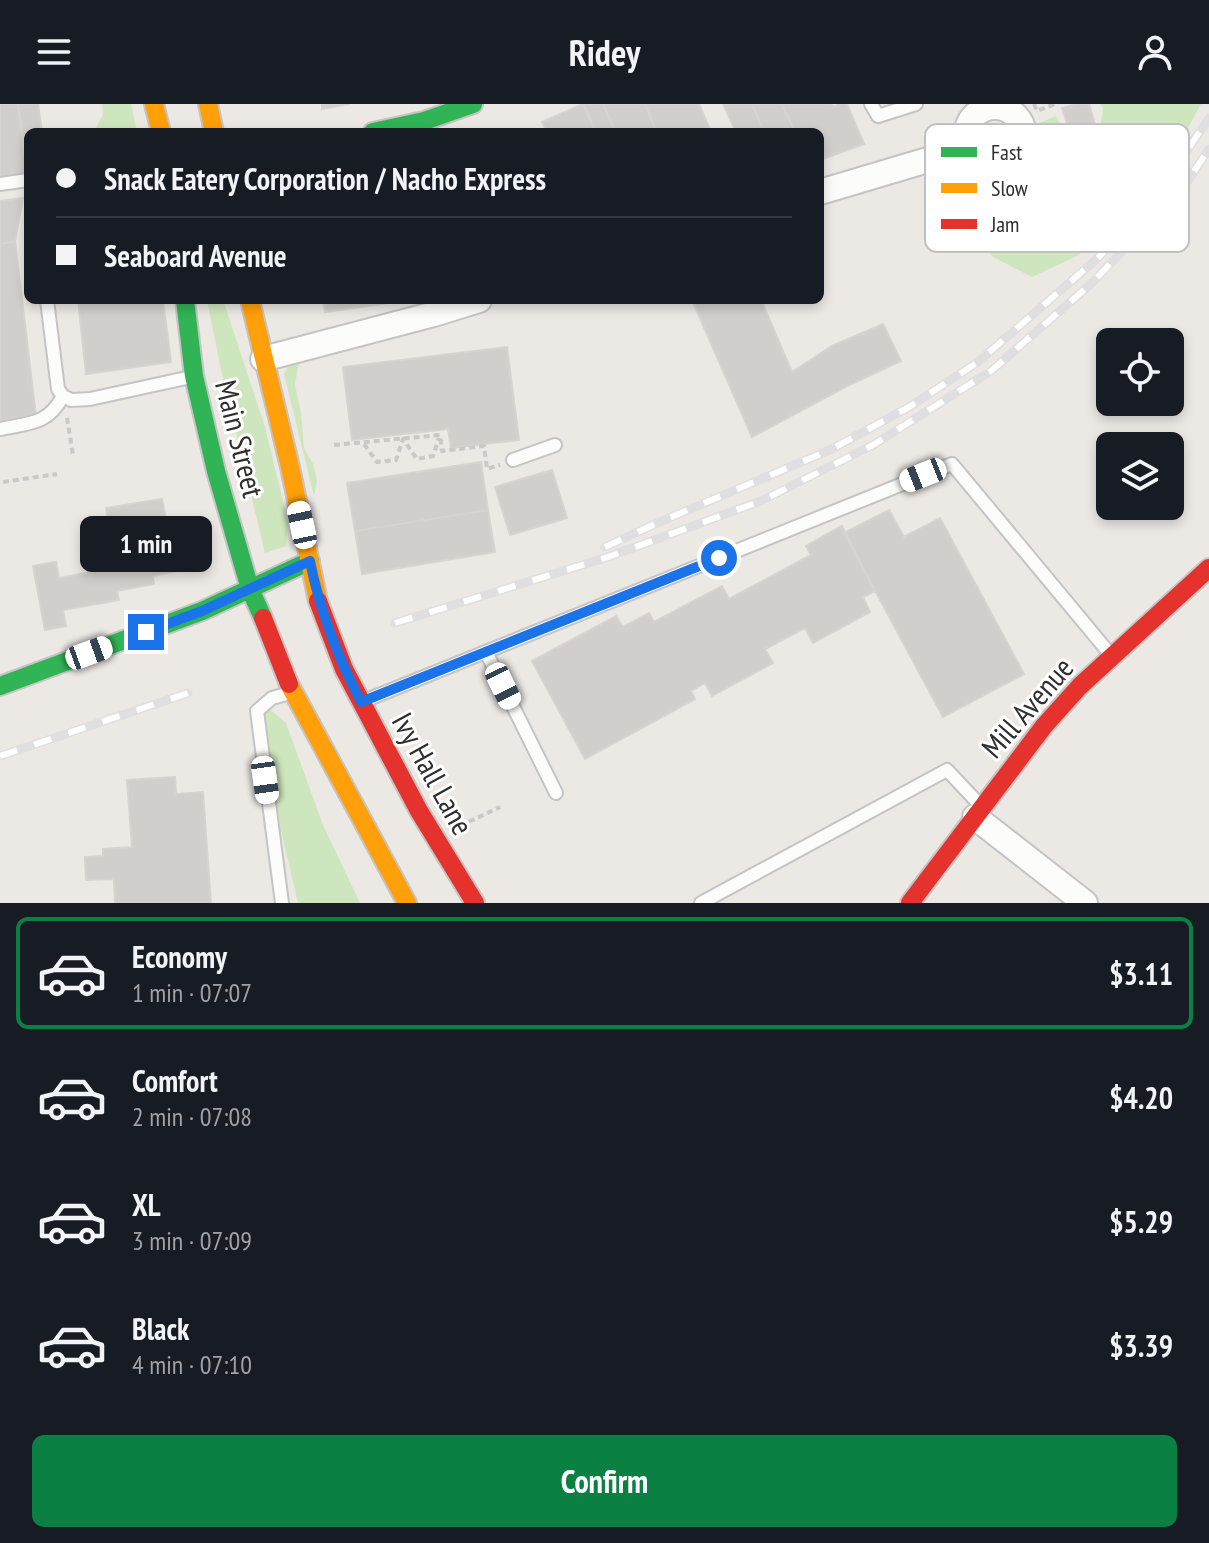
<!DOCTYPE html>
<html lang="en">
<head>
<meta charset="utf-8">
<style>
	:root { --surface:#171b24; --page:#242831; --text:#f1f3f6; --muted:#9ea1a6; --line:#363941; --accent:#0b8043 }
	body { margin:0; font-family:"PT Sans Narrow",sans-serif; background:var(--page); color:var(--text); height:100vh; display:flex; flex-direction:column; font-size:30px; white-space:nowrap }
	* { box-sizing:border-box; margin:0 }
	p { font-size:26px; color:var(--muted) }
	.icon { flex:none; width:44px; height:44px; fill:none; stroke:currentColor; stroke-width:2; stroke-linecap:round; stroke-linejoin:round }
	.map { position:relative; height:799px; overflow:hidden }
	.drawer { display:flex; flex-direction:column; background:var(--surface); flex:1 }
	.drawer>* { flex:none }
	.banner { position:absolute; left:24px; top:24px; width:800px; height:176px; border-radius:12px; box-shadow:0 4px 12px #0003; display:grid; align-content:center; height:176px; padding:0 32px; background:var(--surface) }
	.fabs { position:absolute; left:1096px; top:224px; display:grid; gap:16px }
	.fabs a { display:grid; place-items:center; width:88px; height:88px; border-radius:12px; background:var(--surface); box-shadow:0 4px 12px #0003; font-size:40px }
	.end { position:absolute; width:36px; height:36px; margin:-18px; border:10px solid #1a73e8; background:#fff; box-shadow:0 0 0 4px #fff }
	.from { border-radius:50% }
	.bubble { position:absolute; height:56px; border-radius:12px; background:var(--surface); box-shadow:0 4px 12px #0003; font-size:26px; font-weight:700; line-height:56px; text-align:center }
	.car { position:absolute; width:24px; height:48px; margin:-24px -12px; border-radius:10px; box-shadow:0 0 6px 2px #0007; background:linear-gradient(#fff 24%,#345 0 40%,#fff 0 76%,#345 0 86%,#fff 0) }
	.banner b { display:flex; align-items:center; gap:28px; height:76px; font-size:30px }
	.banner b+b { border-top:2px solid var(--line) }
	.banner i { width:20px; height:20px; background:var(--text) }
	ul { padding:14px 0 0; list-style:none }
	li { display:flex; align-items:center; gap:24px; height:112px; margin:0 16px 12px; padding:0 16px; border:4px solid transparent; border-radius:12px }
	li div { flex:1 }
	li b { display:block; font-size:30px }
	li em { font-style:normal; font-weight:700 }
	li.current { border-color:var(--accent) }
	li>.icon { width:72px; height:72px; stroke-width:1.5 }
	.button { display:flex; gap:16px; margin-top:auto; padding:16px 32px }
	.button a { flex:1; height:92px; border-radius:12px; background:var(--accent); color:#fff; font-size:32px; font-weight:700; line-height:92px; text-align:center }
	header { display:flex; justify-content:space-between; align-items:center; height:104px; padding:0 32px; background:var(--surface); font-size:36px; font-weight:700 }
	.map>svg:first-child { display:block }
	.green { fill:#cee6be }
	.building { fill:#d1cecb; stroke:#d7d4d0; stroke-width:2 }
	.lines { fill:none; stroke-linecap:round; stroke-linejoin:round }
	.lane-casing { stroke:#c5c4c5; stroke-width:16 }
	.street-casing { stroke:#c5c4c5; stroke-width:28 }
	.fast-casing { stroke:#c5c4c5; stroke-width:22 }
	.slow-casing { stroke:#c5c4c5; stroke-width:22 }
	.jam-casing { stroke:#c5c4c5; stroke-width:22 }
	.path { stroke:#c9c9c8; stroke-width:4; stroke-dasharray:6 4; stroke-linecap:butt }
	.lane { stroke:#fcfcfb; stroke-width:12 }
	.street { stroke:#fcfcfb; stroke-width:24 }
	.fast { stroke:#30b455; stroke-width:18 }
	.slow { stroke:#ff9f0a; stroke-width:18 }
	.jam { stroke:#e5322d; stroke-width:18 }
	.rail-casing { stroke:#dfdfe1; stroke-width:9 }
	.rail { stroke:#fff; stroke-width:6; stroke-dasharray:18; stroke-linecap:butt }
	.jam-bridge-casing { stroke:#c6c5c4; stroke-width:22; stroke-linecap:butt }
	.jam-bridge { stroke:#e5322d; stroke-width:18 }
	.route { stroke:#1a73e8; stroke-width:10 }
	.labels { text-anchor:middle; stroke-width:6; stroke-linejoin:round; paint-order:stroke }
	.street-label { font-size:30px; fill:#2e2e2e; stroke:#fff }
	.key { fill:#fff; stroke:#c0c0c0; stroke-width:2 }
	.key-label { font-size:22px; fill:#2e2e2e }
</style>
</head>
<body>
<header><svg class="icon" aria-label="menu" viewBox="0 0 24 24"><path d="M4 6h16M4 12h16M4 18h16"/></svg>Ridey<svg class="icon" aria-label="person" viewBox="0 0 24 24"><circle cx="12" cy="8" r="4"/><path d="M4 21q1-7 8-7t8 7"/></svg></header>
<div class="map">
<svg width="1209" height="799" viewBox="0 0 1209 799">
	<rect width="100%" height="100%" fill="#ece8e4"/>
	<path class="green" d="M102,0H131L136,23L134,28H94L103,10Z
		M1101,0H1201L1184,31L1079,151L1032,173L993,153L972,123L953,71C963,72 973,79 983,79C1015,79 1029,48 1032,22L1056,12L1067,35L1100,27L1103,5Z
		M207,196H223L265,323L288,418L286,442L265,449L220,261Z
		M294,250L301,256L298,263L295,281L301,309L304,344L313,360L317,376L314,392L284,270Z
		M268,604L286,619L323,721L360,799H298L255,616Z"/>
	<path class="building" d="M0,0H18L27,71L0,75Z
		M18,0H38L42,28H28V67Z
		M322,0H349L322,5Z
		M583,0L595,28H547L542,18Z
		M584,0H603L615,28H596Z
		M603,0H645L656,28H616Z
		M645,0H699L711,28H657Z
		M723,0H752L764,28H736Z
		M752,0H782L795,28H764Z
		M782,0H831L833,3L840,0H847L864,40L820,56V28H795Z
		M1077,0H1089L1096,24L1071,32L1062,4Z
		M23,94L15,137L0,140V97Z
		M15,137L36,312L0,316V140Z
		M78,196H163L171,258L86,270Z
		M323,196H410L325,208Z
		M692,196H761L792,268L832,242L883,220L901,257L847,282L752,333Z
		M507,243L519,336L451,344L448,325L352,336L343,263Z
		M481,358L488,406L355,427L347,379Z
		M552,366L567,414L510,431L495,383Z
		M162,395L167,421L191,417L198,454L176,457L177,467L153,472L154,480L117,487L119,496L63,506L66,522L45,526L33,462L56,458L59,474L92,468L85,432L110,427L106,404Z
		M488,406L495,448L362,470L355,427Z
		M889,406L904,433L940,414L1024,570L943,613L844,429Z
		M842,422L875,487L863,493L870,508L813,539L805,524L765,545L773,559L712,592L705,579L691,587L695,595L585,655L532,557L616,512L623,523L649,509L654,518L722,482L729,495L811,451L806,442Z
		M175,673L176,690L203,688L211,799H115L114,775L86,776L85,753L103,752V745L132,743L127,676Z"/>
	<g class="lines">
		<g class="lane-casing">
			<path id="lane" d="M871,0L878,12L916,0
				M0,80L28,76
				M47,196L58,285L63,292L71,296L90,295L191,273
				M0,325C29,319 48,321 63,292
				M513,356L555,341
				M486,548L556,689
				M364,597L952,360L1110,550
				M282,799L257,607L272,594L290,589
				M701,799L947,666L980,701"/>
		</g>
		<g class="street-casing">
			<path id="street" d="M966 32a29 29 0 1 1 58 0a29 29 0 1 1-58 0Z
				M820,88L968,44
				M263,255L434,210L479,196
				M975,713L1085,799"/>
		</g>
		<g class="fast-casing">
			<path id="fast" d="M373,28L424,17L473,0
				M185,196L194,272L216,367L250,485L263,514
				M0,582L202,507L310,457"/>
		</g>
		<g class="slow-casing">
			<path id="slow" d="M154,0L161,28
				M208,0L214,28
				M250,196L290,363L318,497
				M289,580L407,799"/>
		</g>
		<g class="jam-casing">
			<path id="jam" d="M344,565L419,707L475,799
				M910,799L1044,622L1080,582L1209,464"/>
		</g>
		<path class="path" d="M1034,0L1037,7L1055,0
			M67,314L73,351
			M364,340L377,358L396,356L403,335L417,355L433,352L439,334
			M334,341L440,331L442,347L484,342L487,365L500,361
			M3,378L57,370
			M460,722L500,703"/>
		<use href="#lane" class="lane"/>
		<use href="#street" class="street"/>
		<use href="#fast" class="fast"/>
		<use href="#slow" class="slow"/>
		<use href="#jam" class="jam"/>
		<g class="rail-casing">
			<path id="rail" d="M605,443L655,420L832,345L909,303L978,258L1099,153L1145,102L1184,51L1209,14
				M395,519L608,453L761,397L873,341L991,267L1092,179L1185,81L1209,45
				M0,652L188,589"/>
		</g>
		<use href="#rail" class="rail"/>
		<g class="jam-bridge-casing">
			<path id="jam-bridge" d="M318,497L344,565
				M263,514L289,580"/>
		</g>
		<use href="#jam-bridge" class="jam-bridge"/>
	</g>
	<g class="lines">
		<path class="route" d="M146,528L202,507L310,457C320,508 337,552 361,598L719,454"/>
	</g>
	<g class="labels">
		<g class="street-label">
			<text transform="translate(239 335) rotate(76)" y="10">Main Street</text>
			<text transform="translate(1028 604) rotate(-49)" y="10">Mill Avenue</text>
			<text transform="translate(432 670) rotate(61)" y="10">Ivy Hall Lane</text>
		</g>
	</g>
	<rect x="925" y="20" width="264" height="128" rx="12" class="key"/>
	<rect x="941" y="43" width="36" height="10" fill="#30b455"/>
	<rect x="941" y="79" width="36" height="10" fill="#ff9f0a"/>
	<rect x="941" y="115" width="36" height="10" fill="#e5322d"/>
	<g class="key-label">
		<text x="991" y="56">Fast</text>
		<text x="991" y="92">Slow</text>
		<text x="991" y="128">Jam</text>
	</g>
</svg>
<div class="fabs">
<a><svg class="icon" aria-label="locate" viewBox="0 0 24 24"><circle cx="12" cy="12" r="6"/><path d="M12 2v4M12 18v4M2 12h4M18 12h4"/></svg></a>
<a><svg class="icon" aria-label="layers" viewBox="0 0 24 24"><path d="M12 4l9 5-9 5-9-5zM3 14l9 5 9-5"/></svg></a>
</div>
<i class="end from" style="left:719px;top:454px"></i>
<i class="end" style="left:146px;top:528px"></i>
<div class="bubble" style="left:80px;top:412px;width:132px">1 min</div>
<i class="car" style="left:923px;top:371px;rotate:248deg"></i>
<i class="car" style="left:302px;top:421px;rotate:348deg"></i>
<i class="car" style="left:89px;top:549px;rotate:70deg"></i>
<i class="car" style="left:503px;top:582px;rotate:154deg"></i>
<i class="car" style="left:265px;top:676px;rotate:172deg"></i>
<div class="banner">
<b><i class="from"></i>Snack Eatery Corporation / Nacho Express</b>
<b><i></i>Seaboard Avenue</b>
</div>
</div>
<section class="drawer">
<ul>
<li class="current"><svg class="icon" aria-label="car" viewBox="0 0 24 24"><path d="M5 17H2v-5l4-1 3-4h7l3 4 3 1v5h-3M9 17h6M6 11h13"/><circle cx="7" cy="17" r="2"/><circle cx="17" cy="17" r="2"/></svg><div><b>Economy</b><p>1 min · 07:07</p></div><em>$3.11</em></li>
<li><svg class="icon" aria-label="car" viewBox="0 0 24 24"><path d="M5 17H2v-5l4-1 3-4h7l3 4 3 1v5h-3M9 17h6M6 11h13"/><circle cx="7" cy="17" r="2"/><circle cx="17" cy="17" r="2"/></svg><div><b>Comfort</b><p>2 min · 07:08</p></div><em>$4.20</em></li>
<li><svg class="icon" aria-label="car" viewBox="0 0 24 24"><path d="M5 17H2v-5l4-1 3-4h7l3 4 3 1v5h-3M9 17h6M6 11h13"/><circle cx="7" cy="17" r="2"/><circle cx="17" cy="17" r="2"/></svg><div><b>XL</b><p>3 min · 07:09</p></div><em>$5.29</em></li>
<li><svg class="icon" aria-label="car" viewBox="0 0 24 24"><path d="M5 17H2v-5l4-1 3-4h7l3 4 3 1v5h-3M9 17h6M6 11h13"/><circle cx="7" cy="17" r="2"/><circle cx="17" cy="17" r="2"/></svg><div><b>Black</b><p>4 min · 07:10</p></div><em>$3.39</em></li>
</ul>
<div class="button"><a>Confirm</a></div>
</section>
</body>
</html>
